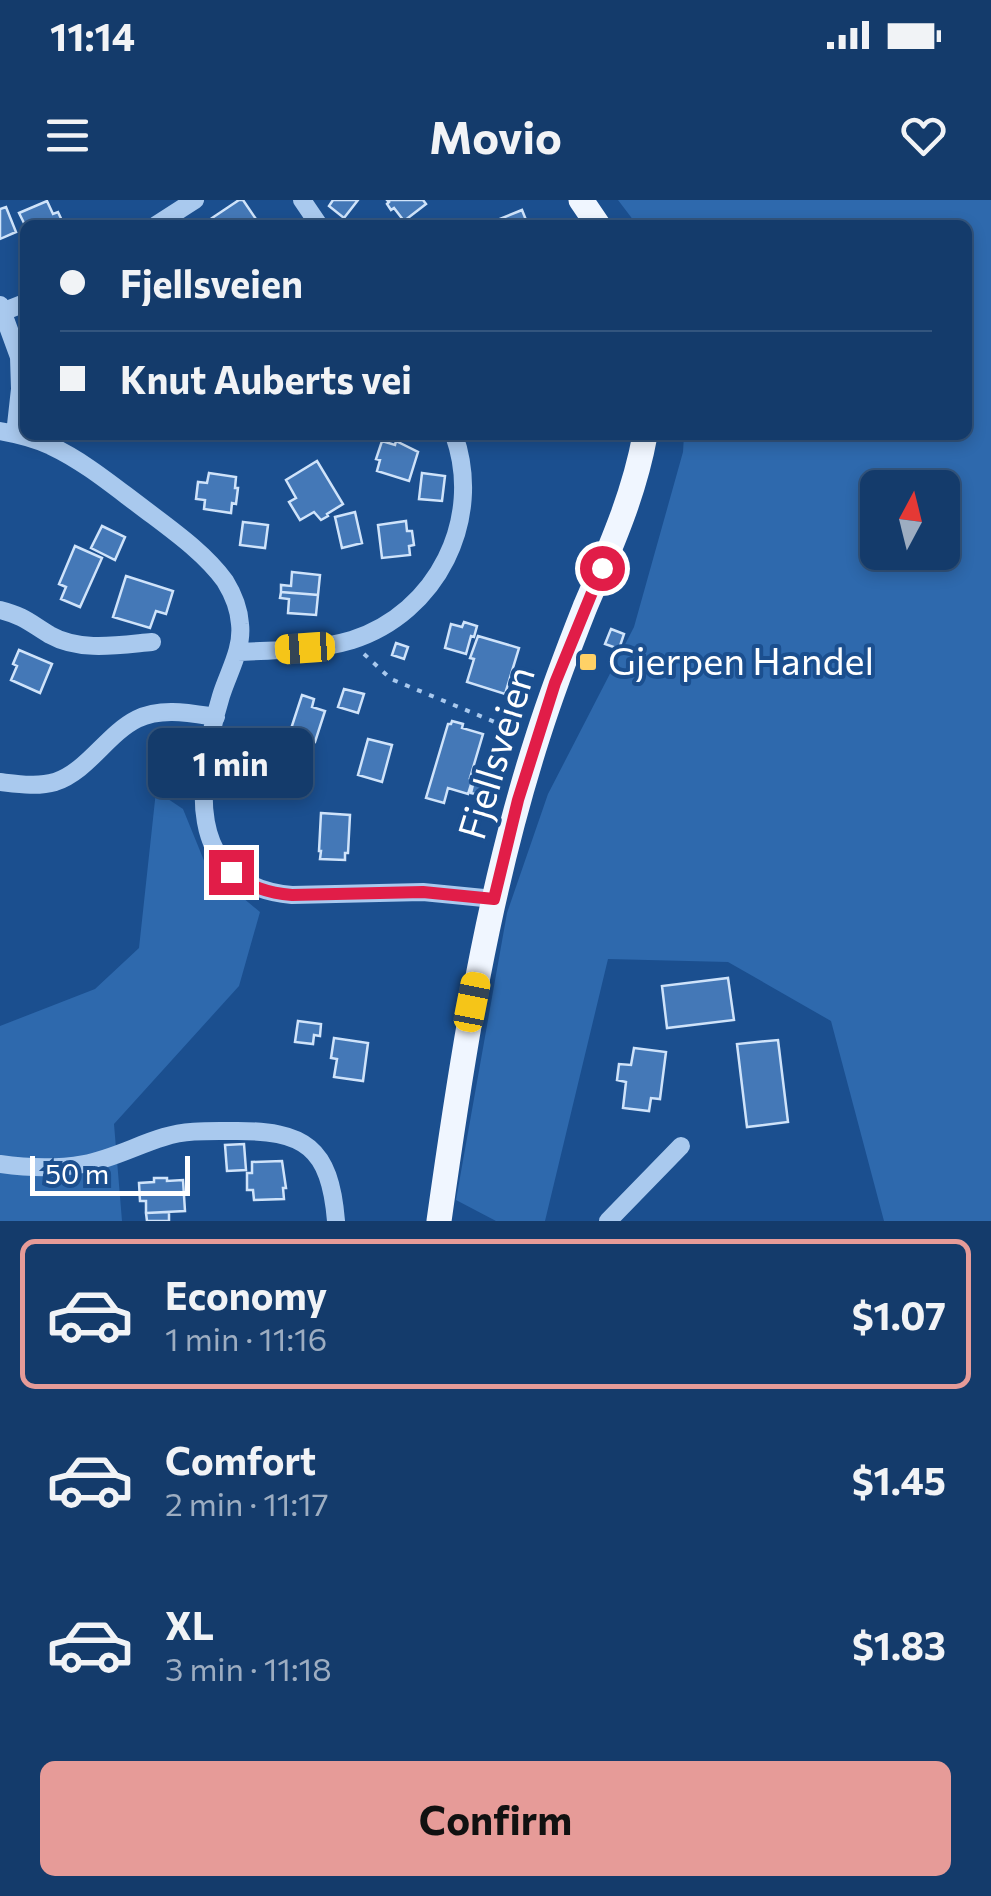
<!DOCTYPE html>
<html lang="en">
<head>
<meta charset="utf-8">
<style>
	:root { --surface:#143b6b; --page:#214673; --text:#f1f3f6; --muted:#9dadc1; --line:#33557e; --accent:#e69b98 }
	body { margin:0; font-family:Commissioner,sans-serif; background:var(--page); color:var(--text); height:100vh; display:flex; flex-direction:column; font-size:38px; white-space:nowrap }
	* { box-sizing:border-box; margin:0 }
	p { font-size:32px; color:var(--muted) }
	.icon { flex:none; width:55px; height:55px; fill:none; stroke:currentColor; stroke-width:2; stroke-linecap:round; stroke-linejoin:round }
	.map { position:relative; height:1021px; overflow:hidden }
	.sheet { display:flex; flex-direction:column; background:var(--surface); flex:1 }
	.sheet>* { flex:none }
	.banner { position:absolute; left:20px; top:20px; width:952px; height:220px; border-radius:15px; box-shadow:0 5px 15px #0003,0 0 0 2px var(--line); display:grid; align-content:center; height:220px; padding:0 40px; background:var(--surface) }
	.needle { width:65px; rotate:7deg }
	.buttons { position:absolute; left:860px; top:270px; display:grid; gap:20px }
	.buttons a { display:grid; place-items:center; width:100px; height:100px; border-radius:15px; background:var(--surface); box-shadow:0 5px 15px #0003,0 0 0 2px var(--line); font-size:50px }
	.scale { position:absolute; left:30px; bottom:25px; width:160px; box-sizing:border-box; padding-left:10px; border:5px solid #fff; border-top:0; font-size:28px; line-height:35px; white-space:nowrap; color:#fff; -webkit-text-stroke:8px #1b4f8f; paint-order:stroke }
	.end { position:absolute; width:45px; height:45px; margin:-22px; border:12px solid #e11d48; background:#fff; box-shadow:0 0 0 5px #fff }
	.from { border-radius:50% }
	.bubble { position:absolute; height:70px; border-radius:15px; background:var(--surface); box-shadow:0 5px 15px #0003,0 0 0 2px var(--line); font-size:32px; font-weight:700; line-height:70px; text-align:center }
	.car { position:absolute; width:30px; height:60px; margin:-30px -15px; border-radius:12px; box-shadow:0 0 8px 2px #0007; background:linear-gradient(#f5c518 24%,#345 0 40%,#f5c518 0 76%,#345 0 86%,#f5c518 0) }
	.banner b { display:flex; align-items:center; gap:35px; height:95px; font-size:38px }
	.banner b+b { border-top:2px solid var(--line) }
	.banner i { width:25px; height:25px; background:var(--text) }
	ul { padding:18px 0 0; list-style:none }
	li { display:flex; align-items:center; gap:30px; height:150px; margin:0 20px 15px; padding:0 20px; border:5px solid transparent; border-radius:15px }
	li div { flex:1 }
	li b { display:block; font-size:38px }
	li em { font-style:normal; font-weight:700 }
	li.current { border-color:var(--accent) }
	li>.icon { width:90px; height:90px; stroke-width:1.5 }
	.primary-button { display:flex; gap:20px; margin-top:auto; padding:20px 40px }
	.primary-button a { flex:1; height:115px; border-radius:15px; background:var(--accent); color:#111; font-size:40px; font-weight:700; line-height:115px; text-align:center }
	.status { display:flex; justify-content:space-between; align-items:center; height:70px; padding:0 50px; background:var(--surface); direction:ltr }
	.status svg { height:28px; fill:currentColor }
	header { display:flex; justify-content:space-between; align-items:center; height:130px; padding:0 40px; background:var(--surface); font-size:45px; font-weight:700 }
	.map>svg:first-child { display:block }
	.green { fill:#2e69ad; fill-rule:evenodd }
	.building { fill:#4478b7; stroke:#cfe3fa; stroke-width:2.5 }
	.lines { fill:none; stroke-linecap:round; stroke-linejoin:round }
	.path { stroke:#a9c9ee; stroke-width:4; stroke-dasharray:5 8; stroke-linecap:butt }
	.minor { stroke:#a9c9ee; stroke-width:18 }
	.major { stroke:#f0f6ff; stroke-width:25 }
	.route { stroke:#e11d48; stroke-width:12 }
	.poi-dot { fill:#ffd166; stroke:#1b4f8f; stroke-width:4 }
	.labels { text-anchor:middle; stroke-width:8; stroke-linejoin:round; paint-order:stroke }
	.poi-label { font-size:38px; fill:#fff; stroke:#1b4f8f; text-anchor:start }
	.street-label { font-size:38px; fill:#fff; stroke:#1b4f8f }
</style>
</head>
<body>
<div class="status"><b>11:14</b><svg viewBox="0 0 49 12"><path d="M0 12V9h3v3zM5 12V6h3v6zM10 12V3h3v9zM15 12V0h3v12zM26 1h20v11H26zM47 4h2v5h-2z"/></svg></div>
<header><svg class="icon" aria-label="menu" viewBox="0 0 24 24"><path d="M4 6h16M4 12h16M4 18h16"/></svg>Movio<svg class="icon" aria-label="heart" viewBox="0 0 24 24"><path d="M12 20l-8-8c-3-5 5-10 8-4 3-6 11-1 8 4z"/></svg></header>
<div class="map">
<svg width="991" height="1021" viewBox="0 0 991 1021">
	<rect width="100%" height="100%" fill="#1b4f8f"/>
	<path class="green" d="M618,0H991V1021H884L831,821L728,762L608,759L545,1021H496L456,1000L507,713L548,594L634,427L683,252L684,235H968V25H637ZM878,288H942V352H878Z
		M156,591L183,609L207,668L260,712L239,786L114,924L122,1021H0V826L95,789L139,748Z"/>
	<path class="building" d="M239,0H243L260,25H217L212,18Z
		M333,0H358L344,18L329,6Z
		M387,0H423L426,4L404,21L394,8L391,10L387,4L389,2Z
		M47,1L53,14L58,12L64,25H25L19,13Z
		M6,7L16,32L0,39V9Z
		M522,10L528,25H497L495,21Z
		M382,241L395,245L396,241L418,252L409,281L377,271L380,260L376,259Z
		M317,261L343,304L327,314L328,316L321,320L314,312L300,320L289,302L296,298L286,280Z
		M209,273L236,277L235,288H238L236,304L232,303L231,313L204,309L205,300L196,299L198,282L207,283Z
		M422,273L445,276L442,301L419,299Z
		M355,312L362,343L342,348L335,317Z
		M406,321L407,331H412L414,345L409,346L410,355L382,358L378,325Z
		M243,322L268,325L265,348L240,345Z
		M102,326L125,337L115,360L91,348Z
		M75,346L102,358L80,407L61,399L66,387L59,384Z
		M292,372L320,375L318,395L281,392V385L291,386Z
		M126,376L173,391L166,414L156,411L150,428L113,417Z
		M281,392L318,395L316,415L288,413L289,399L280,398Z
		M464,422L477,426L474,437L471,436L466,454L445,448L451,424L462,427Z
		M611,429L624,434L619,449L605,444Z
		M478,436L519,448L505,494L467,482L474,459L470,458Z
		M396,443L408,447L404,459L392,455Z
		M19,450L52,464L40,493L11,480L17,466L13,464Z
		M344,489L364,494L358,513L338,507Z
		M302,495L314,499L312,507L325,511L315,542L289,535Z
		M452,521L463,524L462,528L483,534L470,578H473L468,594L448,588L444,603L426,598L448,524H451Z
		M230,537L249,543L242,566L223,561Z
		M368,539L392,545L382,582L358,575Z
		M256,553L283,561L282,566L288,568L283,582L278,580L276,585L249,577Z
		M476,572L497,577L492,598L471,593Z
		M321,613L350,615L348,653H345V660L320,659L321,651H319Z
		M728,778L734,820L667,828L662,786Z
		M298,821L321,824L320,836L314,835L313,844L295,842Z
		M334,838L368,843L363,881L334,877L337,859L331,858Z
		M778,840L788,922L747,927L737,844Z
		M634,848L666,852L660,899L651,898L649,911L623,908L626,882L617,880L619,864L631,865Z
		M244,944L246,970L227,971L225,945Z
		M282,961L286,988H283L284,999L254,1000L253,990H247V973H252V962Z
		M154,978H167V981L183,980L185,1011L146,1013V1001H140L139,983L154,982Z
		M169,1012V1021H147L146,1013Z"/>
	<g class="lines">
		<path class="path" d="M364,454L391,479L514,530"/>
		<path class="minor" d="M302,0L319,25
			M156,25L195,0
			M0,105L19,157L20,189L15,234
			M2,112L25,103
			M0,231C17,234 35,238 51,246C83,261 111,284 139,305C169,328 203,351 225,381C233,394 239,408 240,424C243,449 228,473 221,496C197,576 181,685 292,695L423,692L494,699
			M0,410C24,416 30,423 50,435C80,452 119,445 152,442
			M237,452C275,450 315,451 352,440C437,413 484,319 454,235
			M0,582C18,584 38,587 55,582C88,571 107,534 137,519C161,507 190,513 216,517
			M0,964C28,968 56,969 84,964C112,959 137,945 164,937C186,930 209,931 232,931C305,930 330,947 336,1021
			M608,1021L681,946"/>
		<path class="major" d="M581,0L598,25
			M439,1021C462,857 487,694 538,536C552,492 568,450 585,407C609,351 634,296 645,235"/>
	</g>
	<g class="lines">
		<path class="route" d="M231,672C250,687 268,693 292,695L423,692L494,699L518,600L555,483L602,368"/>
	</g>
	<rect class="poi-dot" x="578" y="452" width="20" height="20" rx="5"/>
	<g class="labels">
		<g class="poi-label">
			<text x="608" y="475">Gjerpen Handel</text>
		</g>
		<g class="street-label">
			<text transform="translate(497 553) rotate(-73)" y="13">Fjellsveien</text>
		</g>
	</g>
</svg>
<div class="buttons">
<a><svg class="needle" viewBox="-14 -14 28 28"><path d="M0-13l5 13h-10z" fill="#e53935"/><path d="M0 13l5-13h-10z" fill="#9dadc1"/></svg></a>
</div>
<div class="scale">50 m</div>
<i class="end from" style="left:602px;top:368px"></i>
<i class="end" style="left:231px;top:672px"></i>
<div class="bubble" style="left:148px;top:528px;width:165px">1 min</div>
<i class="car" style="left:305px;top:448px;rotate:266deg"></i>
<i class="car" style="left:472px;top:802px;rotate:11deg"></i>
<div class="banner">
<b><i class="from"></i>Fjellsveien</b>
<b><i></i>Knut Auberts vei</b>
</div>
</div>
<section class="sheet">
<ul>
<li class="current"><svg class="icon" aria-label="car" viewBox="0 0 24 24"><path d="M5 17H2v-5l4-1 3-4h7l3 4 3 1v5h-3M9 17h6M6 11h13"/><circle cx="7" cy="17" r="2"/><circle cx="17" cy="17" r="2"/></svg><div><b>Economy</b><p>1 min · 11:16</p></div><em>$1.07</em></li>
<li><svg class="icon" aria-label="car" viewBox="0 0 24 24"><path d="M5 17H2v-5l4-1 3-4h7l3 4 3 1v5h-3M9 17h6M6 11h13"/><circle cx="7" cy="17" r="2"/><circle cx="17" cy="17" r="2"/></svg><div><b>Comfort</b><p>2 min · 11:17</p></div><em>$1.45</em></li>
<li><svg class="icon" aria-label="car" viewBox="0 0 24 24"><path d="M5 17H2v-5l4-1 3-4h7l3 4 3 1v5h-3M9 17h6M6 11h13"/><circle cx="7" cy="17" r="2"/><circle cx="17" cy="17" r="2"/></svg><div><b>XL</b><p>3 min · 11:18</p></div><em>$1.83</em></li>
</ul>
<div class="primary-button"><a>Confirm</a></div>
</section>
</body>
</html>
